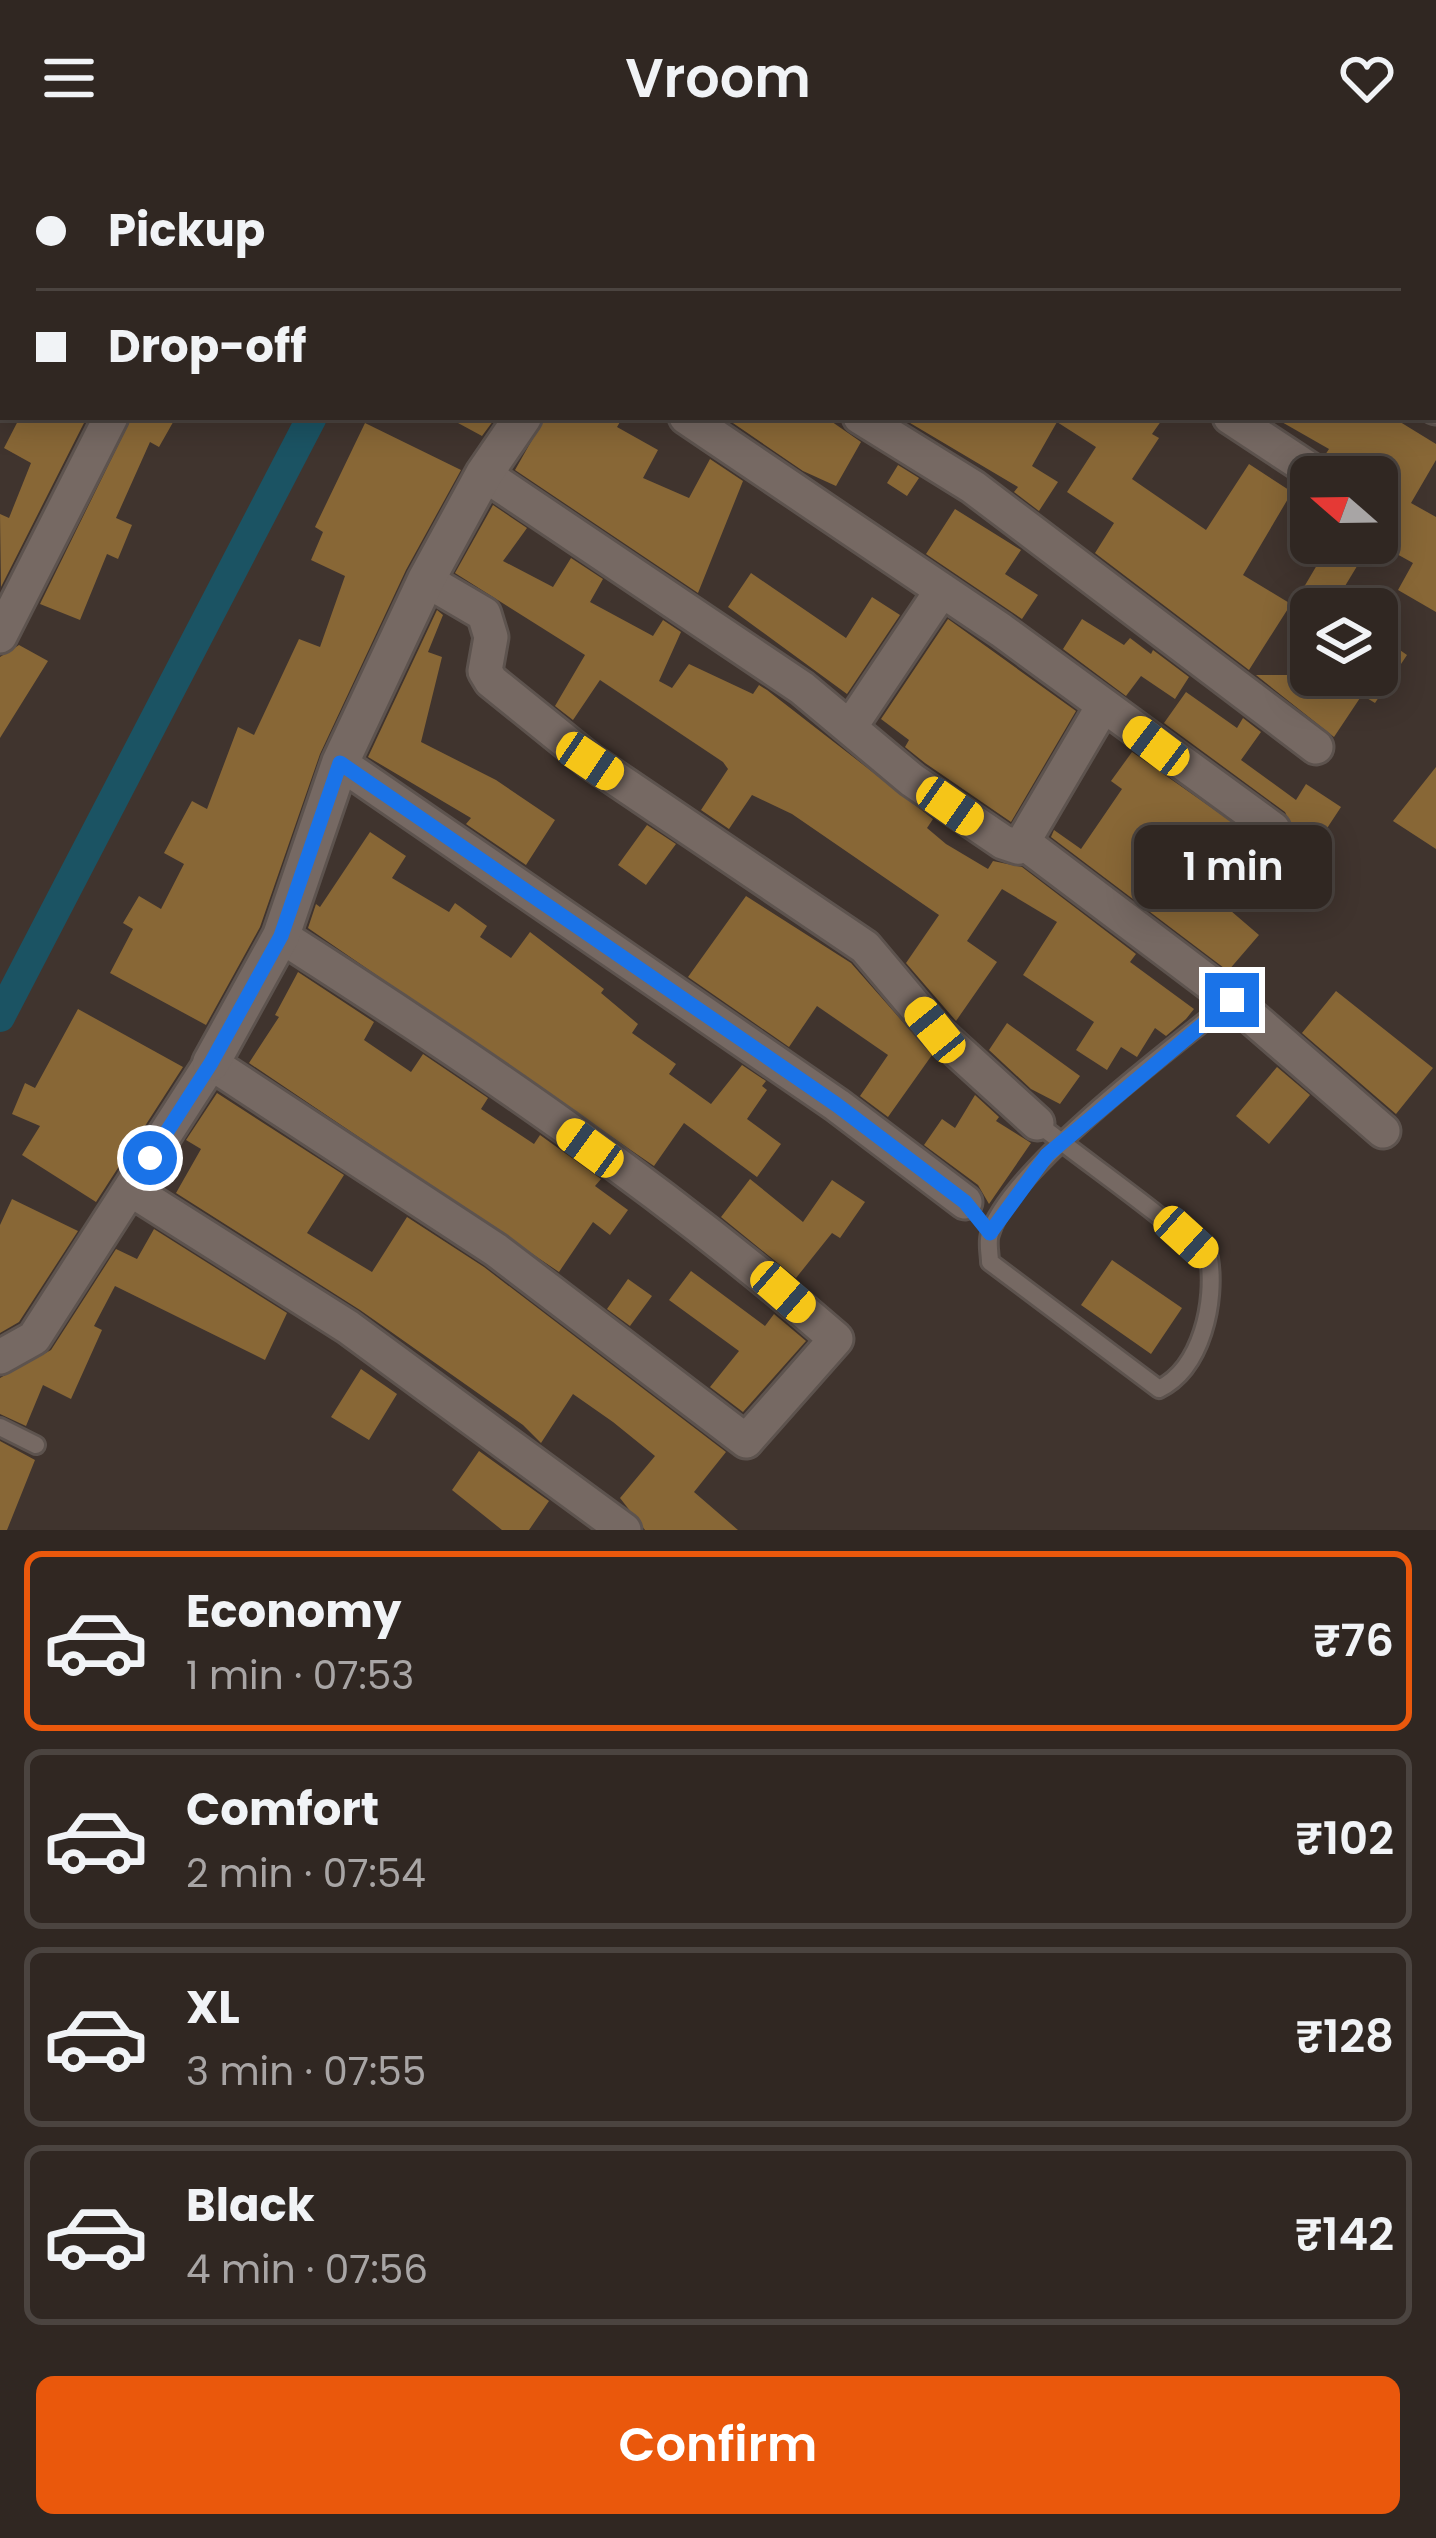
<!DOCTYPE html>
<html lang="en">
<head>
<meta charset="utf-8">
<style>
	:root { --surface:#302722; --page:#3c332f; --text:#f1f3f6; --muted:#a8a5a5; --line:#4b4440; --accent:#ea580c }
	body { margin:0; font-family:Poppins,sans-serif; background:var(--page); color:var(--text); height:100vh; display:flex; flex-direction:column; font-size:45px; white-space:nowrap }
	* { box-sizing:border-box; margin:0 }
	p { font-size:39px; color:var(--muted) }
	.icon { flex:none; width:66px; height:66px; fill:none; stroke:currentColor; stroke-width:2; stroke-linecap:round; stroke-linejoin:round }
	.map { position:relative; height:1374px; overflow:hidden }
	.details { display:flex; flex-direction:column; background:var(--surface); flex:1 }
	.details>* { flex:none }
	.top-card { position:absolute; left:0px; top:0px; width:1437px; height:264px; box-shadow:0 6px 30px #0003,0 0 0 3px var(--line); display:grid; align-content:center; height:264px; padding:0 36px; background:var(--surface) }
	.needle { width:78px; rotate:290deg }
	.controls { position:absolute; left:1290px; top:300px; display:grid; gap:24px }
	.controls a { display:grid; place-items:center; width:108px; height:108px; border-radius:18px; background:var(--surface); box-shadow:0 6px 30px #0003,0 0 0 3px var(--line); font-size:60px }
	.end { position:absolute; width:54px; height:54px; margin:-27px; border:15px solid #1a73e8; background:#fff; box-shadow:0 0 0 6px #fff }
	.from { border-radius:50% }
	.bubble { position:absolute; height:84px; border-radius:18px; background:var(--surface); box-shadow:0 6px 30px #0003,0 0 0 3px var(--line); font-size:39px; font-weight:600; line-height:84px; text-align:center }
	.car { position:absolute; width:36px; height:72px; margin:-36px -18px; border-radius:15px; box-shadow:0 0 9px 3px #0007; background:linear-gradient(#f5c518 24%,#345 0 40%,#f5c518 0 76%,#345 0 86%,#f5c518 0) }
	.top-card b { display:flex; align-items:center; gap:42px; height:114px; font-size:45px }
	.top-card b+b { border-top:3px solid var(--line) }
	.top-card i { width:30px; height:30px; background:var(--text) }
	ul { padding:21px 0 0; list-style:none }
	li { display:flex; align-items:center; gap:36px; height:180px; margin:0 24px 18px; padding:0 12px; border:6px solid var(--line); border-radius:18px }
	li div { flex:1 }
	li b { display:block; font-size:45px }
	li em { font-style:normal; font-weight:600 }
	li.active { border-color:var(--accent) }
	li>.icon { width:108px; height:108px; stroke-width:1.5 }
	.cta { display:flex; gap:24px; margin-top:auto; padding:24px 36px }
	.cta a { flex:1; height:138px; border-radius:18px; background:var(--accent); color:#fff; font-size:48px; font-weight:600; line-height:138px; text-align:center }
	header { display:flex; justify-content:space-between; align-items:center; height:156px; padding:0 36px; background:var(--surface); font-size:54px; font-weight:600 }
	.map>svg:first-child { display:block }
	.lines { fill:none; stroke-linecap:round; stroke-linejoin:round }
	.canal { stroke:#1b5363; stroke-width:30 }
	.building { fill:#886736 }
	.service-casing { stroke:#5d534e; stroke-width:22 }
	.minor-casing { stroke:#5d534e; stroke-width:39 }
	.tertiary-casing { stroke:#5d534e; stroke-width:42 }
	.service { stroke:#766963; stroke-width:16 }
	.minor { stroke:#766963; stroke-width:33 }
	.tertiary { stroke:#766963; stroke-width:36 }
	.route { stroke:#1a73e8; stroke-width:15 }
</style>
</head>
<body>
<header><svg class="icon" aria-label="menu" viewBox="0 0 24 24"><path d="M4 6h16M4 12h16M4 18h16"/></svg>Vroom<svg class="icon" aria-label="heart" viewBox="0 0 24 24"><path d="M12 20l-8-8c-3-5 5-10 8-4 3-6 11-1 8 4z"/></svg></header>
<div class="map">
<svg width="1436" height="1374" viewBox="0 0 1436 1374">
	<rect width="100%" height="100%" fill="#40342e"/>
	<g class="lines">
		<path class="canal" d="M468,3L470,0
			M0,861L312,261"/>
	</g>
	<path class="building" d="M20,261H87L1,431L0,358L9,362L31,307L4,292Z
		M132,261H176L159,291L150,286L116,362L132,369L118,403L107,398L80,464L40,448Z
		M447,261H496L482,280Z
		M545,261H623L617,271L658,294L643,322L689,342L710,303L743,325L698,437L515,314Z
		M732,261H825L861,286L836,330L803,315L730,265Z
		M900,261H1164L1152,278L1159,282L1132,323L1206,374L1249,308L1292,336L1243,419L1291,448L1249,514L1095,397L1114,367L1067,336L1096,291L1057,266L1032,310L1058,326L1039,355L1014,336L1018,331Z
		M1273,261H1392L1436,288V304L1411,347L1436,361V456L1398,434L1413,407L1377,387V321H1342L1325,299L1329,293Z
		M365,267L461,314L406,414L320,598L260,771L206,869L110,817L133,773L123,767L139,740L161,753L184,708L164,697L192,645L207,653L238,571L254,579L299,483L320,491L345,420L311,404L323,376L315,371Z
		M898,309L919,322L907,340L887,327Z
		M493,349L527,372L503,405L553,431L571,402L603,423L590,446L653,480L663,464L681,476L659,525L672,532L689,508L753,538L759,529L767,534L933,663L927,672L946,688L988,713L993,705L1022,711L1136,798L1130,806L1194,853L1186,863L1166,880L1155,872L1137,901L1121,891L1107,914L1076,894L1094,866L1023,819L1057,766L1002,733L967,785L997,806L956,865L906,807L939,759L792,658L752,639L729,673L701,654L728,613L723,606L600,524L573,564L555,550L585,499L455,417Z
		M955,353L1021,394L1005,418L1038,439L1022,463L926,398Z
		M1330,387H1371L1336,445L1304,431Z
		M751,417L846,482L872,441L900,459L847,538L728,451Z
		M437,454L443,459L428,496L442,501L421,586L496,624L555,664L526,709L466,668L471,662L368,601Z
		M948,463L1076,555L1011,666L925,607L905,591L909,584L881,563Z
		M1082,463L1124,489L1130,482L1151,498L1153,494L1189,521L1175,543L1141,520L1126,540L1063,493Z
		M1377,478L1407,499L1375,547L1362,539L1334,581L1256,519H1377Z
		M19,489L48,505L0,582V501Z
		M1186,536L1237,572L1243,562L1261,576L1241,604L1296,644L1306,628L1341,651L1316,689L1294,675L1285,656L1164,567Z
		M1132,596L1272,694L1231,755L1259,779L1228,815L1051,681L1054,674L1081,693L1122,633L1111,625Z
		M1436,611V693L1393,665Z
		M647,669L676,688L646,729L618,709Z
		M370,676L406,700L392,722L449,756L455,747L487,770L480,781L511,802L530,776L604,833L601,837L638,868L632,877L676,908L669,918L711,948L742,909L766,925L762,930L767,934L747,963L781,988L757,1021L684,967L654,1010L308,772L316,748L320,751Z
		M746,740L851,807L932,899L888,961L860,940L888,899L817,850L789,891L688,821Z
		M298,816L374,866L364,884L411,916L423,898L488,942L481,953L534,988L540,979L601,1023L595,1030L628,1054L610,1079L593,1066L559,1116L249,907L279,861L275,859Z
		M1336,835L1433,912L1396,958L1302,877Z
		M78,853L183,911L96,1046L22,999L40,970L12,958L25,927L35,932Z
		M1007,867L1080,920L1060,948L1031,933L989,894Z
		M1277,911L1310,939L1269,988L1236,960Z
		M217,937L344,1019L307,1077L372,1116L407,1061L484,1111L726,1296L694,1336L738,1374H645L620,1342L655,1300L613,1266L573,1238L541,1287L523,1269L360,1154L176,1037L201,993L186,984Z
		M975,939L999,961L996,965L1031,987L989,1048L978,1029L924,989L942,963L955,972Z
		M750,1023L803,1066L832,1024L865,1046L840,1082L832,1077L796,1122L721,1061Z
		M12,1043L78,1075L19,1166L0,1177V1069Z
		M154,1073L287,1157L265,1204L115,1130L94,1170L102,1174L71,1243L43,1229L26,1270L0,1258V1222L51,1194L116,1093L137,1103Z
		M1112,1104L1182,1152L1151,1198L1081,1149Z
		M691,1115L765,1170L774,1158L806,1185L743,1256L710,1231L739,1195L669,1144Z
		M628,1123L652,1140L630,1170L607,1153Z
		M361,1213L397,1238L369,1284L331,1261Z
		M0,1285L35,1304L7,1374H0Z
		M479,1295L549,1345L529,1374H502L452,1334Z"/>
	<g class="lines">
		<g class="service-casing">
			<path id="service" d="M1037,967C1094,1012 1155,1053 1209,1102C1216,1145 1202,1212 1159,1233L990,1106C990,1098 987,1086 990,1078C1007,1016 1177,887 1232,844
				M0,1271L36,1289"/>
		</g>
		<g class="minor-casing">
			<path id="minor" d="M29,0L33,3
				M1072,0L1077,3
				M260,3L262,0
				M1138,3L1140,0
				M1366,3L1368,0
				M1434,250L1436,251
				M686,261L1001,474L1273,673
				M860,261L973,331L1316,591
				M1230,261L1321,321
				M484,318L802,532L912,624L1003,686L1018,691L1023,686L1103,550
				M426,424L484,458L491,481L485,515L491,525L590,605L865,791L935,874L1037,967
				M0,480L111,261
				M850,571L942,434
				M340,607L837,949L965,1046
				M1023,686L1232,844L1383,975
				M130,1033L348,1171L624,1374
				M0,1201L34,1182L211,907L496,1094L746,1285L836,1183C664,1033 473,903 281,780"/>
		</g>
		<g class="tertiary-casing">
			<path id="tertiary" d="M701,3L703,0
				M211,907L281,780L340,607L426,424L484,318L523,261"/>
		</g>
		<use href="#service" class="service"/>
		<use href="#minor" class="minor"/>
		<use href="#tertiary" class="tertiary"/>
	</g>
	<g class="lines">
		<path class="route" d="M150,1002L211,907L281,780L340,607L837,949L965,1046L990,1077L1047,999L1232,844"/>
	</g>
</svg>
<div class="controls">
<a><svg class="needle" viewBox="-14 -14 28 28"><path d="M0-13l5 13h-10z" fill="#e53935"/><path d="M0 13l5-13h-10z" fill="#a8a5a5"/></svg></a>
<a><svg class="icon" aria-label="layers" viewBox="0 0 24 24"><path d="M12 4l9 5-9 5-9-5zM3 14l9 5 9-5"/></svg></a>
</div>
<i class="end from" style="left:150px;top:1002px"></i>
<i class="end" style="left:1232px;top:844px"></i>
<div class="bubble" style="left:1134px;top:669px;width:198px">1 min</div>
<i class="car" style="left:1156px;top:590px;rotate:307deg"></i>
<i class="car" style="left:590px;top:605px;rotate:124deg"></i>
<i class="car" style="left:950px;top:650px;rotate:125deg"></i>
<i class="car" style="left:935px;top:874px;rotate:321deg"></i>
<i class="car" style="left:590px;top:992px;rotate:306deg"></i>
<i class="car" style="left:1186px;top:1081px;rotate:132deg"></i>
<i class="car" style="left:783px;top:1136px;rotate:131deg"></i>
<div class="top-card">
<b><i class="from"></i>Pickup</b>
<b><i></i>Drop-off</b>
</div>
</div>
<section class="details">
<ul>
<li class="active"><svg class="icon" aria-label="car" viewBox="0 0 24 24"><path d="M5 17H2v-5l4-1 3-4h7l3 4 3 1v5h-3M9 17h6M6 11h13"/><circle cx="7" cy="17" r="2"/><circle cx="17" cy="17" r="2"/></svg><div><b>Economy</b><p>1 min · 07:53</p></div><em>₹76</em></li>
<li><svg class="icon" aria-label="car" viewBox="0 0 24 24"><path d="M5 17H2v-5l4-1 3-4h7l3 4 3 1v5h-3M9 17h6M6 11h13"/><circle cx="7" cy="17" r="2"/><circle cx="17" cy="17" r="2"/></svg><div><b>Comfort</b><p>2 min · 07:54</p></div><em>₹102</em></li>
<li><svg class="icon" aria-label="car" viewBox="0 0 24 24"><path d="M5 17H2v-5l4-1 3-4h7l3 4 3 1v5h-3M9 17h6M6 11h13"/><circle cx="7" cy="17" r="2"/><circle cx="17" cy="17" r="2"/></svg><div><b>XL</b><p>3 min · 07:55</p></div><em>₹128</em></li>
<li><svg class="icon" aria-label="car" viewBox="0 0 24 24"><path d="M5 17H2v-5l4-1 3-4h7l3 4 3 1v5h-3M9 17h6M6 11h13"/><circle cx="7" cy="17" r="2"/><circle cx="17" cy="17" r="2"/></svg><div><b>Black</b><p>4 min · 07:56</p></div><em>₹142</em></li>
</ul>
<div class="cta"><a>Confirm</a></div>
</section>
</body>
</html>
